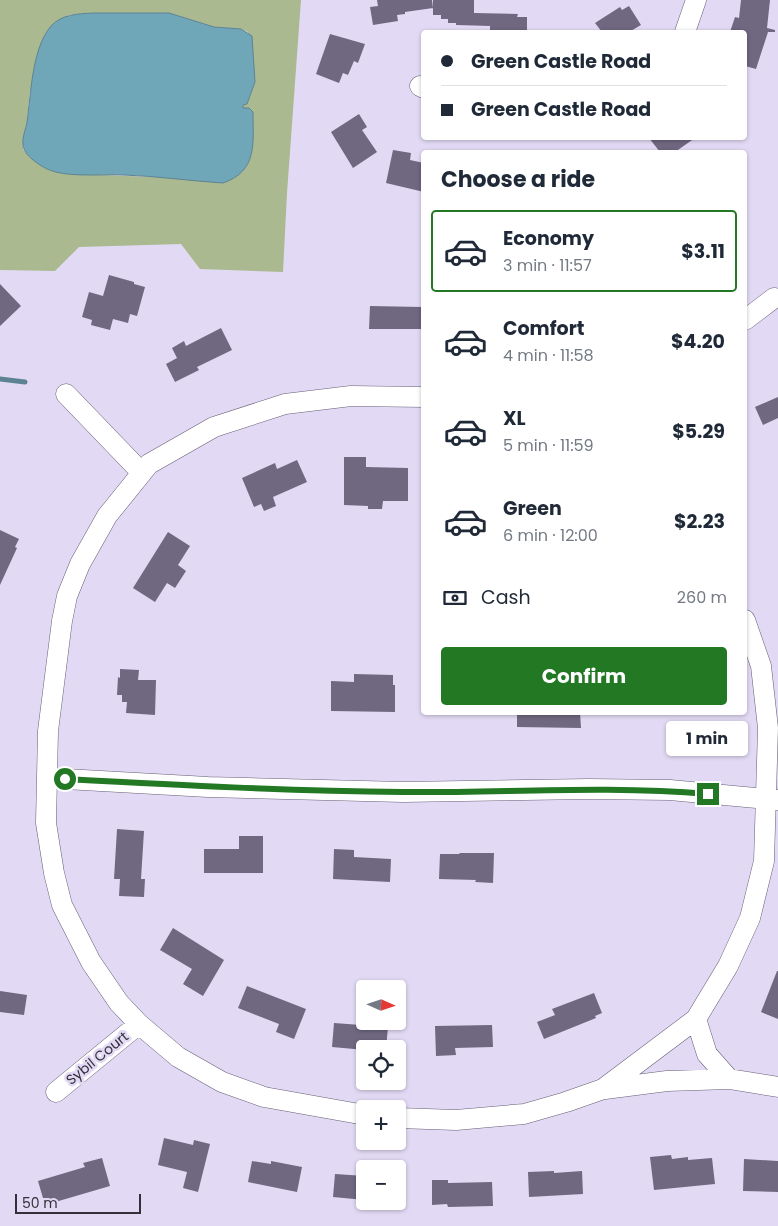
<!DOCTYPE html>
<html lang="en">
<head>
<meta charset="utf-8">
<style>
	:root { --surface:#fff; --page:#f6f6f7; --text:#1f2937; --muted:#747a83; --line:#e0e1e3; --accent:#237824 }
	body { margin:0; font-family:Poppins,sans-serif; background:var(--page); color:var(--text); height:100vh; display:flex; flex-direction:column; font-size:19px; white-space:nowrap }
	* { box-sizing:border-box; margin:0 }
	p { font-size:16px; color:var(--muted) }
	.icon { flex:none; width:28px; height:28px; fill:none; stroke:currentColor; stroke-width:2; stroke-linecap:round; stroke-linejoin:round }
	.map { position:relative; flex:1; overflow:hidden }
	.side { position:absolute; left:421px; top:150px; width:326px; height:565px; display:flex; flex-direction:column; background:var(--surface); border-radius:5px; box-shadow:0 1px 4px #0004 }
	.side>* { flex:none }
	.hud { position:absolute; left:421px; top:30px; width:326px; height:110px; border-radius:5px; box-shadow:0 1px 4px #0004; display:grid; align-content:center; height:110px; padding:0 20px; background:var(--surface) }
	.needle { width:32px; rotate:93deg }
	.controls { position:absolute; left:356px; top:980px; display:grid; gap:10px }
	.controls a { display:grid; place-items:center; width:50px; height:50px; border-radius:5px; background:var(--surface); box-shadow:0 1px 4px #0004; font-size:25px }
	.scale { position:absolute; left:15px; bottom:12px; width:126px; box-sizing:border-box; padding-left:5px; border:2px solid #33303a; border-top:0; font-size:14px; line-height:18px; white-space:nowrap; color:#33303a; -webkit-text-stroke:4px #e2daf4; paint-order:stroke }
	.end { position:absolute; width:22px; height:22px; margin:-11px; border:6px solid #237824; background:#fff; box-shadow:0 0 0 2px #fff }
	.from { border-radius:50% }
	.bubble { position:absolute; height:35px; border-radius:5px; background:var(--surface); box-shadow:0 1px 4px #0004; font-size:16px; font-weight:700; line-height:35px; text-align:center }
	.hud b { display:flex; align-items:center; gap:18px; height:48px; font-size:19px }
	.hud b+b { border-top:1px solid var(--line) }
	.hud i { width:12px; height:12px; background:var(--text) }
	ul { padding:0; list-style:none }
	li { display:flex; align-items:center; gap:15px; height:82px; margin:0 10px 8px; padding:0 10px; border:2px solid transparent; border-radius:5px }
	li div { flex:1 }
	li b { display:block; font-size:19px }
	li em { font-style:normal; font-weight:700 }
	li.selected { border-color:var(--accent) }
	li>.icon { width:45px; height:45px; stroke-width:1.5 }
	h2 { padding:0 20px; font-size:22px; line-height:60px }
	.pay { display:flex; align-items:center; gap:12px; height:55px; padding:0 20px; font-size:19px }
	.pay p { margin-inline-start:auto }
	.action { display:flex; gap:10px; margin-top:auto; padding:10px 20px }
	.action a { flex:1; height:58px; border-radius:5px; background:var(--accent); color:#fff; font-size:20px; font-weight:700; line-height:58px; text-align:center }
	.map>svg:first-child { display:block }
	.green { fill:#aab990; fill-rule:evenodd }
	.water { fill:#6fa7b9; stroke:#5d8393 }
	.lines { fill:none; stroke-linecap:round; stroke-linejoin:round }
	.stream { stroke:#5d8393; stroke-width:5 }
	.building { fill:#6f6880 }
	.minor-casing { stroke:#665e75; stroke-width:21 }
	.minor { stroke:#fff; stroke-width:20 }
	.route { stroke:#237824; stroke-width:6 }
	.labels { text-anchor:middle; stroke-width:5; stroke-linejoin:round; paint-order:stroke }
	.street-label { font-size:14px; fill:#33303a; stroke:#e2daf4 }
</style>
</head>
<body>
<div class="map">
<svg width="778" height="1226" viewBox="0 0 778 1226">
	<rect width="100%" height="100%" fill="#e2daf4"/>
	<path class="green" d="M0,0H301L287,193L283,272L200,269L181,244L79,247L55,271L0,270ZM93,13H169L214,27L241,29L248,32L255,82L247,104L243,105V108L152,177L79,174L26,153L23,149V141L26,130L30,90L68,15Z"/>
	<path class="water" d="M93,13H169L214,27L241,29L252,36L255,82L247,104L243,105V108H249L253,112C253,143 258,171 223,183C190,181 157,176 124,175C105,174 74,177 56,172C47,170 39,165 32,159C28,156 23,150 23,144C22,137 26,129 27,122C31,94 32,48 51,26C62,14 78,14 93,13Z"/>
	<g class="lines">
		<path class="stream" d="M0,379L25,382"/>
	</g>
	<path class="building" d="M377,0H432L433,8L405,12V14L397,15L398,21L373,25L370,7L378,6Z
		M433,0H474V13L518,14L517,17H527V32H490V26L456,25V23H448V19H441V15H433Z
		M741,0H770L767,28L775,30V32H768L756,69L745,66V32H730L735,17L739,18Z
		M629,6L641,25L629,32H602L595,23L620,7L622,10Z
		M330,34L365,44L358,63L354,61L348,75L343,73L339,83L316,74Z
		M359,114L367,127L362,130L377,152L353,168L331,132Z
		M649,138H695L675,152H660Z
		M393,150L411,153L410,160L424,163V192L386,183Z
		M109,275L134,282V284L145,287L137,316L130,314L128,323L113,319L110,330L91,325L92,320L82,317L89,292L103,296Z
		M0,284L21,306L0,326Z
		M370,306L422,307V329H369Z
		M221,328L232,350L197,367L199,370L175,382L166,364L177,358L172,348L184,341L186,346Z
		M778,397V418L763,425L755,407Z
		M344,457H366V467L408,468V501H383L382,509H368V506L344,505Z
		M297,460L307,482L273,497L276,506L264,511L261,504L254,507L242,478L275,463L277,469Z
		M0,530L19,539L15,547L17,548L0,585Z
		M168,532L190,546L178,565L186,571L175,588L167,583L155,602L133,588Z
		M120,669L139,670L138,680H156L155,715L126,713L127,702H122V695H117L118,677L120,678Z
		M354,674L393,675V685H395V712L331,711V681L354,682Z
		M517,712H580L581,728L517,727Z
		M117,829L144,831L141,879H145L144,897L119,896L120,879H114Z
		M239,836H263V873H204V849H239Z
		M334,849L354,850V857L391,859L390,882L333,879Z
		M460,853H494L493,883L475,882L476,880L439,879L440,854H459Z
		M173,928L224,960L203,996L183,984L192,969L160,950Z
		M777,971H778V1019L761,1012Z
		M247,986L306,1009L294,1039L276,1032L279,1024L238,1008Z
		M0,991L27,995L24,1015L0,1012Z
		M594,993L602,1013L595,1016L596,1018L544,1039L537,1022L555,1015L552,1009Z
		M334,1023L388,1027L386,1049L365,1050L332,1047Z
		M492,1025L493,1047L455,1048L456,1055L436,1056L435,1026Z
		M164,1138L193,1145L194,1140L210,1144L198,1192L183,1188L187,1172L158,1165Z
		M671,1155L672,1159L688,1157V1160L712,1158L715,1184L654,1190L650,1157Z
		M102,1158L110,1186L45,1205L38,1181L85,1167L83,1163Z
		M744,1159L778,1161V1192L743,1191Z
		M252,1161L271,1164V1161L302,1167L297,1192L248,1182Z
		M554,1171V1173L582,1171L583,1194L529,1197L528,1172Z
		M335,1174L365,1176V1200L333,1197Z
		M432,1180H448V1183L492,1182L493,1206L448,1207L447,1204L432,1205Z"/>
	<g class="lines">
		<g class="minor-casing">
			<path id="minor" d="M685,32L696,0
				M420,86L424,88
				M745,320L774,298
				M66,394L142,473
				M47,778L208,787L403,792L589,789L670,790L778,800
				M696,1019L707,1054L729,1079
				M605,1089L667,1081L729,1079L778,1087
				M56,1092L139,1024
				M365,1115L264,1097L222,1082L178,1057L139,1024L119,1003L91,962L62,905L54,873L46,823L48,731L62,621L67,596L80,564L107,516L149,464L214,427L285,404L351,396L424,397
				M398,1118L456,1120L524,1114L566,1102L603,1089L696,1019L728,966L750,918L764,861L768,728L761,666L745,620"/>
		</g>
		<use href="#minor" class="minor"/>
	</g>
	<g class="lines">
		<path class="route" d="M65,779C177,785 289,791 402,792C504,793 606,785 708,794"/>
	</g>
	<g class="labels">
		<g class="street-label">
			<text transform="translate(97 1058) rotate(-39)" y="5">Sybil Court</text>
		</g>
	</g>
</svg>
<div class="controls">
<a><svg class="needle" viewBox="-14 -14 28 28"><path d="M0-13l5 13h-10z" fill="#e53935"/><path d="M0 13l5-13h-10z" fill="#747a83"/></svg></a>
<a><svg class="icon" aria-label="locate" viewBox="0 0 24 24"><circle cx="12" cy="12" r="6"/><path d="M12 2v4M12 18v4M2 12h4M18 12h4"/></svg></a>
<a>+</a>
<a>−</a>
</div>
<div class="scale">50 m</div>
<i class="end from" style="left:65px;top:779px"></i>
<i class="end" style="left:708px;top:794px"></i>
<div class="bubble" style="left:666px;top:721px;width:82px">1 min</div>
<div class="hud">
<b><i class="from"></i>Green Castle Road</b>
<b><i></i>Green Castle Road</b>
</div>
<section class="side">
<h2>Choose a ride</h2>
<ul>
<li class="selected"><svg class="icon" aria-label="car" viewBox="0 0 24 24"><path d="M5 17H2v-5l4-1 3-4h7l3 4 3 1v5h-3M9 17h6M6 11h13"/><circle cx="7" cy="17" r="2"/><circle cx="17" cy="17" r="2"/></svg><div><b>Economy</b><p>3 min · 11:57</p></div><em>$3.11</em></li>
<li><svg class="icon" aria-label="car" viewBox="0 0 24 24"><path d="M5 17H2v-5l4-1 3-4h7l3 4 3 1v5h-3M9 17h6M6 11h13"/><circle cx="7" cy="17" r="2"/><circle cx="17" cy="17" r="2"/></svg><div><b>Comfort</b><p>4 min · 11:58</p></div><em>$4.20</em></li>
<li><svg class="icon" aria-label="car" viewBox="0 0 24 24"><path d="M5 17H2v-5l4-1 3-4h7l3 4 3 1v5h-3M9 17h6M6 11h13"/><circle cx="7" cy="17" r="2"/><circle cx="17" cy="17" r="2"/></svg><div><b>XL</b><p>5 min · 11:59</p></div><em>$5.29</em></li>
<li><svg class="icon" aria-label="car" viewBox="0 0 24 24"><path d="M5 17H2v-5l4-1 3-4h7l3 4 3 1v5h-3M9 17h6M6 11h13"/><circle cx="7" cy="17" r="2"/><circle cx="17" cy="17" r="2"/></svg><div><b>Green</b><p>6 min · 12:00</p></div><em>$2.23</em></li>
</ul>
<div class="pay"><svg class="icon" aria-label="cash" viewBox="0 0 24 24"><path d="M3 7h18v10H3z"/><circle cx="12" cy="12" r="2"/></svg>Cash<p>260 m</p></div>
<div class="action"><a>Confirm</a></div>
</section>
</div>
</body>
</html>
